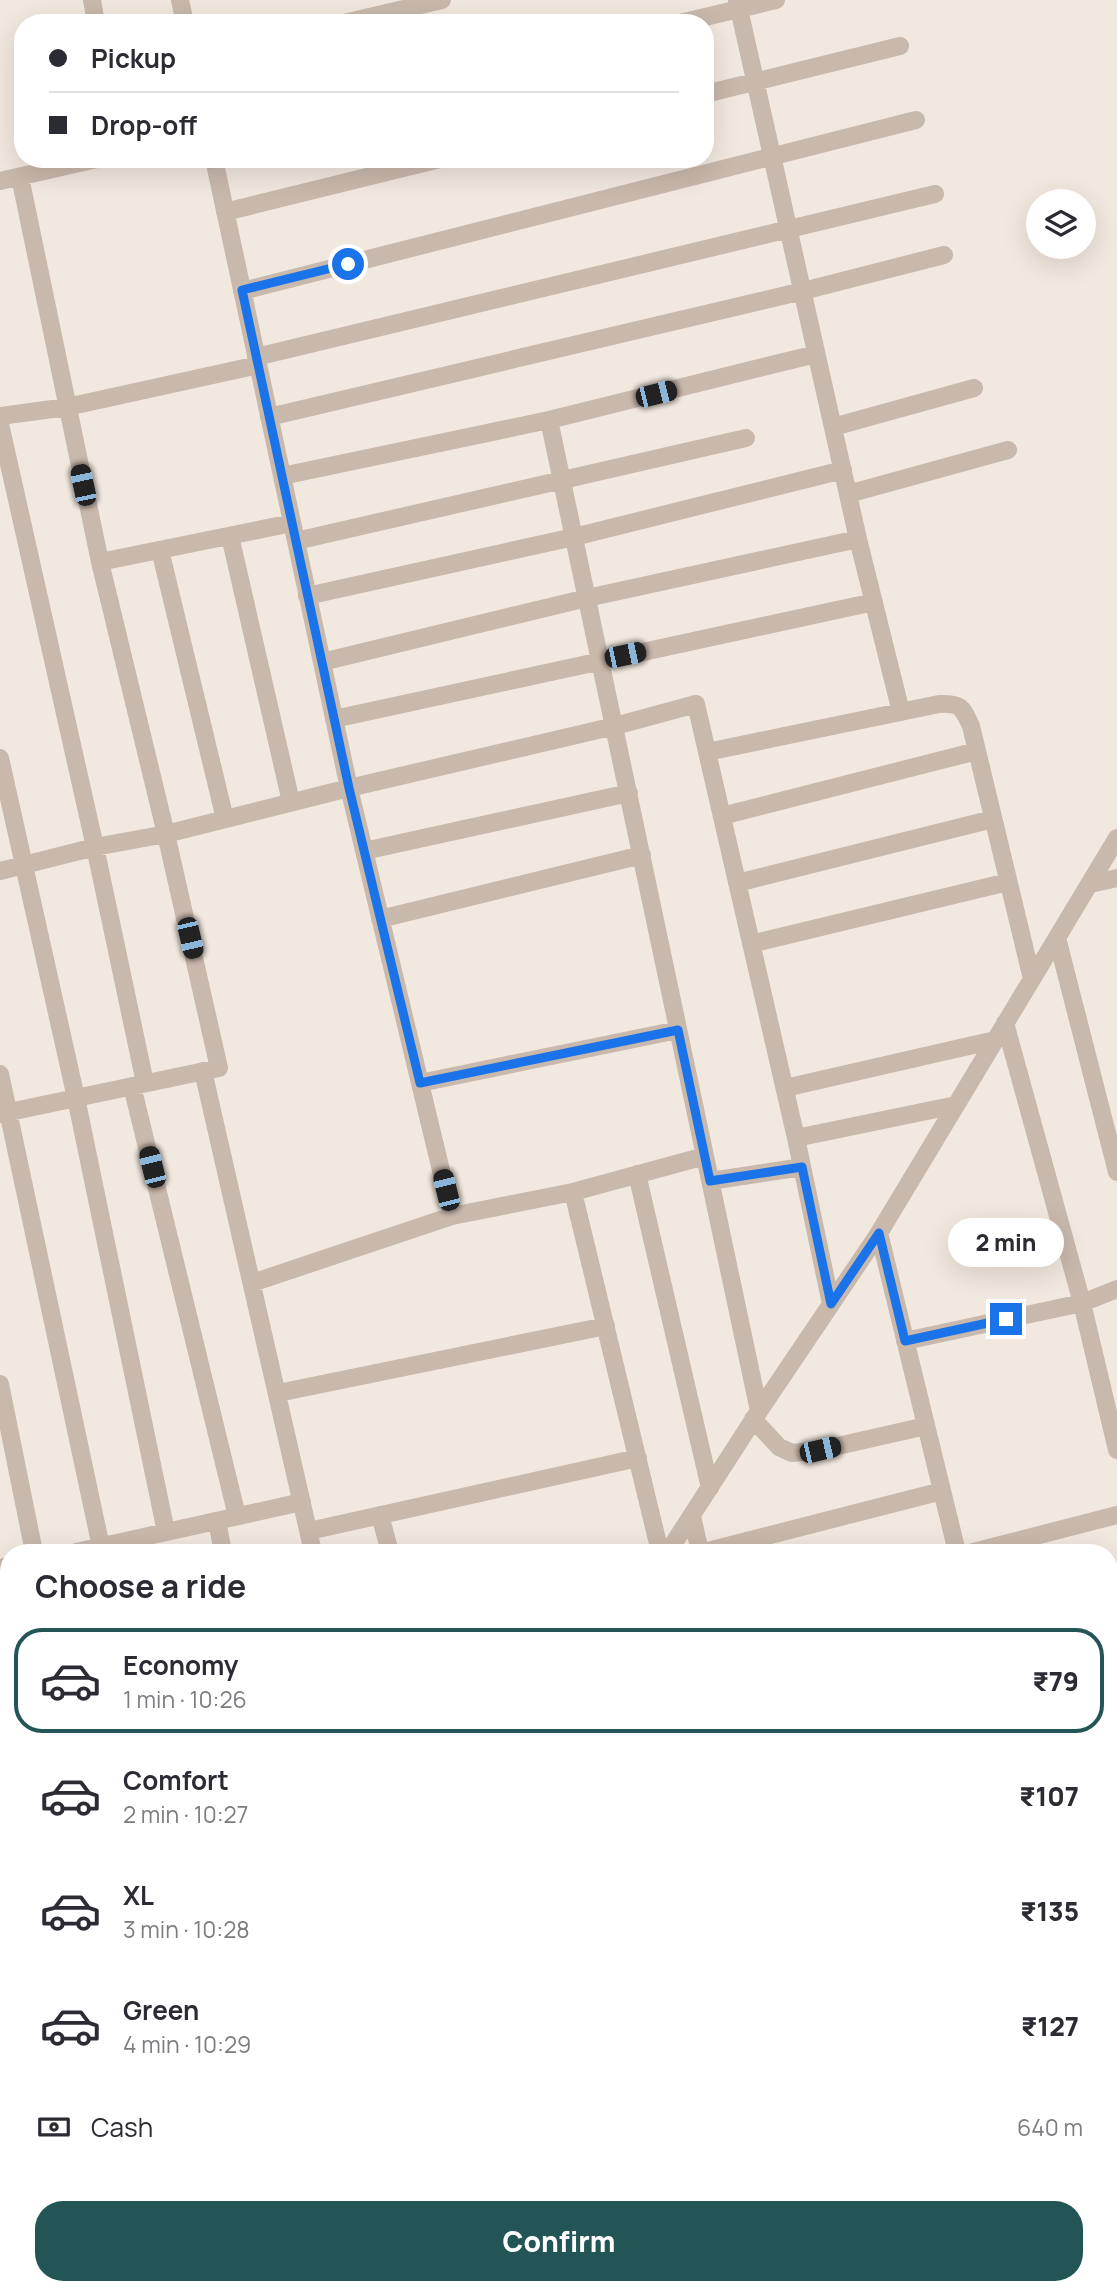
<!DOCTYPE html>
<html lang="en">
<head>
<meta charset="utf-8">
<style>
	:root { --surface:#fff; --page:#f7f7f7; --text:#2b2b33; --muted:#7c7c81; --line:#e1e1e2; --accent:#235556 }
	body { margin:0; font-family:Manrope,sans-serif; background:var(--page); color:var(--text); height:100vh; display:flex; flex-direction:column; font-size:26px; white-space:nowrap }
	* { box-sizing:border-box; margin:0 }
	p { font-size:23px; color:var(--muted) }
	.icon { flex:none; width:38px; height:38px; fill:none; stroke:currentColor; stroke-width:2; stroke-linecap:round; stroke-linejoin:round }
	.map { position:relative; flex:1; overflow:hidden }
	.details { position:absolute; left:0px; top:1544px; width:1118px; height:751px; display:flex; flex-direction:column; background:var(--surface); border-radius:28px 28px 0 0; box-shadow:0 7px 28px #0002 }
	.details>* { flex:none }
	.guide { position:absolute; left:14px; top:14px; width:700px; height:154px; border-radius:28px; box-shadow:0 7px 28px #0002; display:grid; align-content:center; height:154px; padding:0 35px; background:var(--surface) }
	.controls { position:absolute; left:1026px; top:189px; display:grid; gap:14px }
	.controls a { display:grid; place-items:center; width:70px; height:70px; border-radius:50%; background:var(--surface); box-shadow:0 7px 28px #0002; font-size:35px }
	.end { position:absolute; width:32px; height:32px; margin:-16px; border:9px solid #1a73e8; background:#fff; box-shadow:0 0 0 4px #fff }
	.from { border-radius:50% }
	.bubble { position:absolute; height:49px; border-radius:24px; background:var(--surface); box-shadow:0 7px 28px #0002; font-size:23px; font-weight:800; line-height:49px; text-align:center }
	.car { position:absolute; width:21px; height:42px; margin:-21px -10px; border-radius:9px; box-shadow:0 0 5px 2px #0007; background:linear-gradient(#222 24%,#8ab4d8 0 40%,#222 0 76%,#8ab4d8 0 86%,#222 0) }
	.guide b { display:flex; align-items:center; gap:24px; height:66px; font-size:26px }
	.guide b+b { border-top:2px solid var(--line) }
	.guide i { width:18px; height:18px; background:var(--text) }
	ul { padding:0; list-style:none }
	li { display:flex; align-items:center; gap:21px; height:105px; margin:0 14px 10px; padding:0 21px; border:4px solid transparent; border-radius:28px }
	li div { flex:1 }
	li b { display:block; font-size:26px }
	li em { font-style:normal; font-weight:800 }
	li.selected { border-color:var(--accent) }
	li>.icon { width:63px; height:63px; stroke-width:1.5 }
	h2 { padding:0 35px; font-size:32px; line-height:84px }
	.pay { display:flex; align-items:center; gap:18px; height:77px; padding:0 35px; font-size:26px }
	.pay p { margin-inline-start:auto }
	.primary-button { display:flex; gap:14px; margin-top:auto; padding:14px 35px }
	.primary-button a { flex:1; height:80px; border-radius:28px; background:var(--accent); color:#fff; font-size:28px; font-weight:800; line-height:80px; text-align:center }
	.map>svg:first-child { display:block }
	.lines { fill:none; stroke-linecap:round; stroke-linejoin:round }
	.street { stroke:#c9b8ac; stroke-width:18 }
	.route { stroke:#1a73e8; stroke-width:9 }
</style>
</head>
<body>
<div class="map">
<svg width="1117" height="2294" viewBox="0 0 1117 2294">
	<rect width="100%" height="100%" fill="#f1e8df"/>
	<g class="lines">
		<path class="street" d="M92,0L96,23
			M180,0L185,23
			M737,0L858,539L901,712
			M344,23L442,0
			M680,23L776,0
			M705,94L900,46
			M214,159L349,788L452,1216
			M0,181L97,159
			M225,212L440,159
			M242,291L916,120
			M256,357L935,194
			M0,416L67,407L258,365
			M269,417L803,291L944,255
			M549,420L759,1411
			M0,424L95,847L145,1083
			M833,427L974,388
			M282,476L549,420L816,354
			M848,494L1008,450
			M230,536L291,802
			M296,541L746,438
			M160,550L225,819
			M100,562L292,523
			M307,596L574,537L843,470
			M322,662L587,598L858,539
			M334,719L874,602
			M707,752L939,704C961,703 962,707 971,726L1032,979
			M0,758L76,1098L166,1532
			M722,816L977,751
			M364,851L629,793
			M0,871L95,847L166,834L349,788L615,726L696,704L796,1138L831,1304
			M737,883L993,819
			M1090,884L1117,878
			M380,919L642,855
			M1057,938L1117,1172
			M751,944L1008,882
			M1005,1023L1082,1303L1117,1450
			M203,1071L313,1552
			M0,1074L101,1547
			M420,1083L678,1030
			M132,1086L237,1516
			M785,1088L995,1040
			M0,1114L219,1068L166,834L100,562L20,177
			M796,1138L956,1105
			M637,1174L710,1488
			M710,1181L802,1167
			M573,1192L660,1552
			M879,1233L957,1552
			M252,1283L452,1216L573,1192L705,1156
			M905,1341L1082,1303L1117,1289
			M0,1384L34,1552
			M278,1393L606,1326
			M753,1419L779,1447L792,1453L820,1450L926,1426
			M380,1515L390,1552
			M692,1516L700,1552
			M217,1521L223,1552
			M309,1531L638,1458
			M76,1552L302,1502
			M668,1552L759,1411L879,1233L1117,838
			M704,1552L942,1491
			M973,1552L1117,1515
			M0,1568L9,1566
			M0,1587L9,1625
			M1110,1590L1117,1588
			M0,1641L9,1639
			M1110,1654L1117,1652
			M0,1699L9,1697
			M1110,1722L1117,1720
			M0,1758L9,1756
			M1110,1788L1117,1786
			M0,1820L9,1818
			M0,1889L9,1887
			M1110,1925L1117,1923
			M1110,1987L1117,1985
			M0,2051L9,2095
			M1110,2056L1117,2055
			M1110,2070L1117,2114
			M0,2116L9,2114
			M0,2153L9,2150
			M1110,2194L1117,2192
			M0,2236L9,2234
			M1110,2264L1117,2262
			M46,2286L48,2294
			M160,2286L162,2294
			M178,2294L184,2286
			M315,2294L355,2286
			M650,2294L689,2286
			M971,2294L1010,2286"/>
	</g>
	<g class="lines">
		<path class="route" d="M348,264L242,290L349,788L420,1083L678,1030L710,1181L802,1167L831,1304L879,1233L905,1341L1006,1319"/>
	</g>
</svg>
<div class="controls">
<a><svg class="icon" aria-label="layers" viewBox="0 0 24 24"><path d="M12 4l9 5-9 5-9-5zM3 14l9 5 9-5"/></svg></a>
</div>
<i class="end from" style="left:348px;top:264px"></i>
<i class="end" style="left:1006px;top:1319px"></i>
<div class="bubble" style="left:948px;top:1218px;width:116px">2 min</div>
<i class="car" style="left:656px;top:394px;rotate:76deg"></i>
<i class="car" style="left:83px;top:485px;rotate:348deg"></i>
<i class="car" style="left:625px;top:655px;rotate:78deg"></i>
<i class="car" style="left:190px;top:938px;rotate:167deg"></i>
<i class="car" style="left:152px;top:1167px;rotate:346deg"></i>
<i class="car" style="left:446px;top:1190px;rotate:346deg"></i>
<i class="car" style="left:820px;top:1450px;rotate:77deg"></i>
<div class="guide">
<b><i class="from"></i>Pickup</b>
<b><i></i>Drop-off</b>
</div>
<section class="details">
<h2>Choose a ride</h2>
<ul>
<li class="selected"><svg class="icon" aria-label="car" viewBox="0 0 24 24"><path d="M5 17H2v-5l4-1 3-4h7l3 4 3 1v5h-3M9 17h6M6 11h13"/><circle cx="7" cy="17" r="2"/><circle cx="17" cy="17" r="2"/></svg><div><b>Economy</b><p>1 min · 10:26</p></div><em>₹79</em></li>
<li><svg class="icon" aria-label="car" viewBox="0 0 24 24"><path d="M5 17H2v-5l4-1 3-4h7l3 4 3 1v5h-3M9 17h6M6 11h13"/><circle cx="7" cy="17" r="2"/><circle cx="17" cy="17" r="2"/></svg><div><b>Comfort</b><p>2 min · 10:27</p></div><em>₹107</em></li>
<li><svg class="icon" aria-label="car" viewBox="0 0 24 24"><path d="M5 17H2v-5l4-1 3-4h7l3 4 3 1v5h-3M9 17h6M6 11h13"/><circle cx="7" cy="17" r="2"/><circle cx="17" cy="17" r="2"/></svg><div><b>XL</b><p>3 min · 10:28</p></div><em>₹135</em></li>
<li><svg class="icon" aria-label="car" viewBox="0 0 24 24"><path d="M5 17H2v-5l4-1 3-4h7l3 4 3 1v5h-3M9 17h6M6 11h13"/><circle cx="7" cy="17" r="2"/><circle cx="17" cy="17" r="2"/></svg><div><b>Green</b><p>4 min · 10:29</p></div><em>₹127</em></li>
</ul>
<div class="pay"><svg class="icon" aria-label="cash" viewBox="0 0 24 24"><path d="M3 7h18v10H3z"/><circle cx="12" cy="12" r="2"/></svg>Cash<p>640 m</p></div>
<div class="primary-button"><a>Confirm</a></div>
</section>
</div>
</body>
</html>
